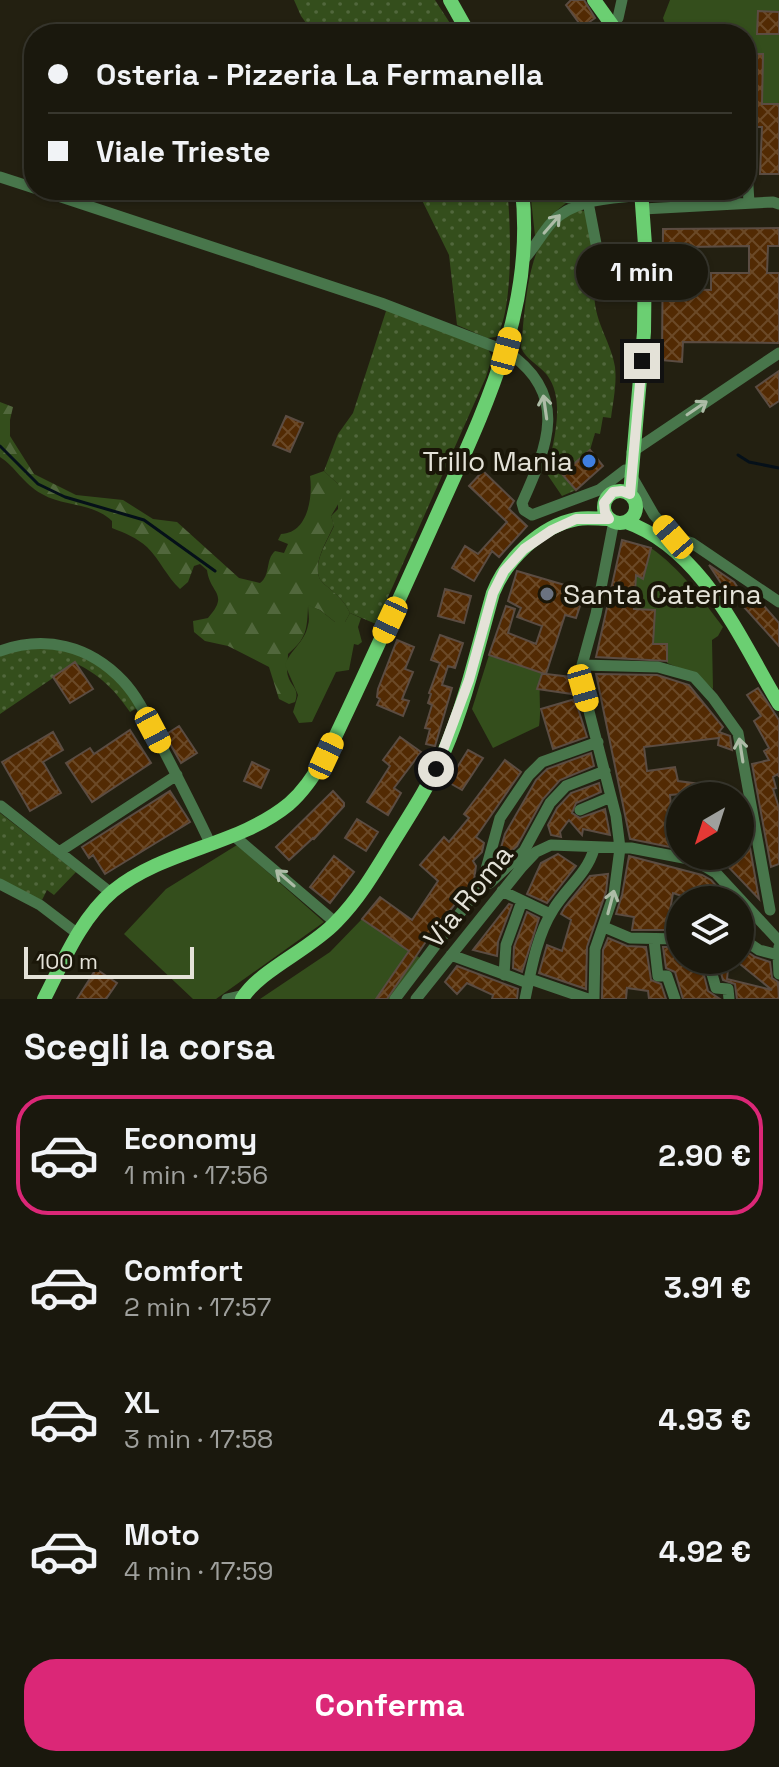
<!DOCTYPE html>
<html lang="it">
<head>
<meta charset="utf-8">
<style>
	:root { --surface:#1a180d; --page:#27251b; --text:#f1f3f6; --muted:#9fa09d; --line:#38372e; --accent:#db2777 }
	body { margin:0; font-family:"Space Grotesk",sans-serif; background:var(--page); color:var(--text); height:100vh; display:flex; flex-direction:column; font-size:30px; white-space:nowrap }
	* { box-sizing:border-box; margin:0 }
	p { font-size:26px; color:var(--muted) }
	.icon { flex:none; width:44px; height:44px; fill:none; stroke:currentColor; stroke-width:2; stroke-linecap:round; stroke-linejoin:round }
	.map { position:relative; height:999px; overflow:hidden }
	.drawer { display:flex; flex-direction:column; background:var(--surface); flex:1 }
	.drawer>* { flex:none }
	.hud { position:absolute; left:24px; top:24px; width:732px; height:176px; border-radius:32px; box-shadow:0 2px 6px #0004,0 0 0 2px var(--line); display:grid; align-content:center; height:176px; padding:0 24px; background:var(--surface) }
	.needle { width:52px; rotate:219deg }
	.buttons { position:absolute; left:666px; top:782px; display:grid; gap:16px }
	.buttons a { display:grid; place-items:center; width:88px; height:88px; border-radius:50%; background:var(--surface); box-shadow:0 2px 6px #0004,0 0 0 2px var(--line); font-size:40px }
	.scale { position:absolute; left:24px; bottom:20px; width:170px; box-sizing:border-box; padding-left:8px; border:4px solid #e4e2d8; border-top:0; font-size:22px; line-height:28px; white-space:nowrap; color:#e4e2d8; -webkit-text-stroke:6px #1a1608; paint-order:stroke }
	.end { position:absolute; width:36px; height:36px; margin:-18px; border:10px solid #e4e2d8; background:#111; box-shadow:0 0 0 4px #111 }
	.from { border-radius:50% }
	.bubble { position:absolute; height:56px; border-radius:28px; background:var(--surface); box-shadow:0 2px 6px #0004,0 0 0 2px var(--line); font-size:26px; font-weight:600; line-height:56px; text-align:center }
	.car { position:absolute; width:24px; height:48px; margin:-24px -12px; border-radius:10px; box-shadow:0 0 6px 2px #0007; background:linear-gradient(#f5c518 24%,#345 0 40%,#f5c518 0 76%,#345 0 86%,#f5c518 0) }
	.hud b { display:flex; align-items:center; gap:28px; height:76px; font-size:30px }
	.hud b+b { border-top:2px solid var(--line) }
	.hud i { width:20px; height:20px; background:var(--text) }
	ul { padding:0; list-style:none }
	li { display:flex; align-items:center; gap:24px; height:120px; margin:0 16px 12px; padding:0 8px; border:4px solid transparent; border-radius:32px }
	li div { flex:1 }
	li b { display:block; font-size:30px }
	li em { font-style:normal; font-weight:600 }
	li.active { border-color:var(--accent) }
	li>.icon { width:72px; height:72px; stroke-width:1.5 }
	h2 { padding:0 24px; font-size:36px; line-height:96px }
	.button { display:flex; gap:16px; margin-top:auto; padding:16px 24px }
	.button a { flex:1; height:92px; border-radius:32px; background:var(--accent); color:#fff; font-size:32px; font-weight:600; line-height:92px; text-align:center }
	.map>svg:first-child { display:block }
	.grass { fill:url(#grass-dots) }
	.forest { fill:url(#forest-firs) }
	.green { fill:#344e1c }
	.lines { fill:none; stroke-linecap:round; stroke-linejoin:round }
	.stream { stroke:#051019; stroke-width:3 }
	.building { fill:url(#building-cross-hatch); stroke:#5b4c42; stroke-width:2; fill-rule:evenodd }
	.minor { stroke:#48764b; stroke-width:11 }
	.major { stroke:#6bcf72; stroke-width:14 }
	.oneway { stroke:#adbca7 }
	.route { stroke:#e4e2d8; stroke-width:10 }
	.shop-dot { fill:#3f7fe0; stroke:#1a1608; stroke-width:3 }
	.worship-dot { fill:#6b7280; stroke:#1a1608; stroke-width:3 }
	.labels { text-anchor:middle; stroke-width:8; stroke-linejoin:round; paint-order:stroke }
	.poi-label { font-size:28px; fill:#e4e2d8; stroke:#1a1608; text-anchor:end }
	.street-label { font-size:28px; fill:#e4e2d8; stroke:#1a1608 }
</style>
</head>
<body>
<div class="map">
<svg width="779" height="999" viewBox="0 0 779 999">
	<defs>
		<pattern id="grass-dots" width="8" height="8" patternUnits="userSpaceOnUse" patternTransform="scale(2)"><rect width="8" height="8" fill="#344e1c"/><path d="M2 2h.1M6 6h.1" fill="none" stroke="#51673c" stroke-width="1.8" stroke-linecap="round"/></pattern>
		<pattern id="forest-firs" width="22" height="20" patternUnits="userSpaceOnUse" patternTransform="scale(2)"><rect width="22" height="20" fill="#344e1c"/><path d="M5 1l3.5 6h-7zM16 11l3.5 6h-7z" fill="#51673c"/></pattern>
		<pattern id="building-cross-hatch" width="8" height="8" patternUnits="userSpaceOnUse" patternTransform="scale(2)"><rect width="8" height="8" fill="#522a03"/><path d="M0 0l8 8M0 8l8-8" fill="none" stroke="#6b4927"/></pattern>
	</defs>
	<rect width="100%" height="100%" fill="#232011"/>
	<path class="grass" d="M294,0H435L457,34H314L301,16Z
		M417,190H507C511,220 514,313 496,337L487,338L457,325L449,255Z
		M579,209L588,213L600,276C583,307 611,338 615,367C617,384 613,402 611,418L603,417L600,434L595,433L590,450L563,474L576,490L562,496L547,474C552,445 567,402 547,375C539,365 527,360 521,348C525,313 526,246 557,222C563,217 571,214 579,209Z
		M387,308L488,349L492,357L486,377L376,624L350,613C344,600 335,593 324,584C308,570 327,542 334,526L331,516L338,509V484L324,471L338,434L353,413Z
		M22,645L63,648L108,670L139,707L130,712C114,689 100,675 75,663L0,714V653Z
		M0,813L76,872L54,895L47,890L42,900L0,881Z"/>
	<path class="forest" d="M0,402L13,407L10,420V436L34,474L76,495L123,500L153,519L177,522L239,578L260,583C271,575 265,560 275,551L284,553L288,544L278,540L281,534C308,533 313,497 310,476L324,471L338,484L343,496L331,516L334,525C327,541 308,570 324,584C335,593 344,600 350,613L345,622H335L320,610L308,606C307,629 307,638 288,654C288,660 286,670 288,676C291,687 300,688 295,702L289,704L279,699L269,667L228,646L205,641L194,632L193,621L208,618C230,593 210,594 207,570L200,564L194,566L188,582L180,589C167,577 160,560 147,547C137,538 125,533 112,528V521C92,502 64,507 42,494C22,483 16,467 0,457Z"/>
	<path class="green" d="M670,0H779V12H758L757,33L779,34V117L778,104H762L763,54H746V34H695V31L692,34H669L663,18Z
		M530,190C544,190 553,198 566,203L549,217L535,236Z
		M651,548C681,569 701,598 723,627L718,636L712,640L713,689L697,675L667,663L666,644L625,642L653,637L654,610L634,609L636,575L643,578Z
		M308,605L320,610L335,622H345L350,613L361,618L358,627L362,642L358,645L354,644L349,670L336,672L312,722L299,723L293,712L298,695L285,665C290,650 305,642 308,625C310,619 308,612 308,605Z
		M489,655L542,673C537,691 542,707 539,726L493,748L472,709Z
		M237,845L324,922L216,999H193L124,934L166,889Z
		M362,919L420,958L391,999H260L330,952Z"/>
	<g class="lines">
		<path class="stream" d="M0,446L38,484L65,497L144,520L215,571
			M738,455L749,462L779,468"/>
	</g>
	<path class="building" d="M571,0H584L595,18L582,27L566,5Z
		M758,11L779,12V34H757Z
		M746,54H763L762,104H779V174H760L762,127H747Z
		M779,228V246H768L767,273H779V343L683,342L682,362L662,360L663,229ZM749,246V273H711V290L687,289L686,247Z
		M779,371V401L770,407L756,387Z
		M286,416L303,423L290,452L273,445Z
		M590,450L603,466L576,490L562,474Z
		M483,471L514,501L509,509L527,526L499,557L492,551L474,581L452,568L465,546L478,554L507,522L469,486Z
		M622,540L651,548L643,579L636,575L634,609L655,610L653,644H667V661L596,657Z
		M709,565L734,582L742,594L732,600Z
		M517,571L585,591L576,618L565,615L546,674L571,677L572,694L537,689L542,674H545L489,655L506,606L515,609L508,633L536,644L542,626L517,617L521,608L508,601Z
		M445,589L471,596L464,623L438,616Z
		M756,597L779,623V646L744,607Z
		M440,635L463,643L455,668L448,666L442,685L452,688L435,746L426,744L430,729L425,728L432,705L428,703L431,694L429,693L440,663L431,660Z
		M397,640L414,647L405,669L413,672L402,699L409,701L403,716L377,705L380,699L377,697L378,689Z
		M75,662L93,689L70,703L53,677Z
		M596,674L657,675L689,685L723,727L719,732L730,736L732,750L718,745L719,738L644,747L647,771L675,767L678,781L709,785L708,796H692V793L670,795L673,827L680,828V849L630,839Z
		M758,688L779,720V777L778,774L773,777L776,788L773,789L779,808V864L771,867L752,764L769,760L764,751L769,748L754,721L761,716L747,695Z
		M575,699L587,737L553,749L541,709Z
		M179,726L197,753L181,763L165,735Z
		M130,730L151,763L92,802L66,763L90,748L94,754Z
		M53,732L63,750L43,762L61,793L30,811L2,762Z
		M400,737L421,752L394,788L401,793L388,815L367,802L390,766L383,760Z
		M468,750L483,758L462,790L448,782Z
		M591,753L594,766L560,780L543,799L517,846L507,855L500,851L505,834L536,780L547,769Z
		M505,760L521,772L476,837L484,843L482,852L473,861L476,866L474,880L429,937L387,999H376L409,951L362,919L380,897L412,920L438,881L420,865L444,837L449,842L469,818L464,814Z
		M252,762L269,770L261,788L244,781Z
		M599,783L601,792L576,803L572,813L580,818L605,809L610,835L583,829L582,835L569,820L560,832L561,837L551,835L548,825L557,808L571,793Z
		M170,791L190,822L105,874L93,855L89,858L82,847Z
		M333,791L344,803V806L314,839L313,838L289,860L276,847Z
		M740,802H742L759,899L718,856H740Z
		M357,819L378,832L366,851L345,838Z
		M558,854L576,866L547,903L527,894L541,863Z
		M334,856L354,872L330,903L310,887Z
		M629,856L702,875L711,880L729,900H720L709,892L707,900H694L673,893L669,916L680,917V930H632L634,917L616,914L622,895Z
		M608,874L606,892L587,947L586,989L539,973L547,945L562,951L571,920L561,914L565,907L590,876Z
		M509,904L512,905L498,942L497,956L473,950Z
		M527,912L539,918L522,972L513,968L514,947Z
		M608,938L627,946L646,947L651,980L661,984L666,999H649L648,991L627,988L626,999H602L603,950Z
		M663,947H680V960H700L708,991L720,999H683L675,972L666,968Z
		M740,947L755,957L770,962L772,978L778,982L779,999H737L735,984L723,980L717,960H729L727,979L772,990L740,964Z
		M457,966L518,989L517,999H492L493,995L467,983L457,994L445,982Z
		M96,969L117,983L106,999H77Z"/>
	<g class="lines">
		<path class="minor" d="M612,25L618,18L622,0
			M746,152L749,203
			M0,177L34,188
			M40,190L381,303L506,351C570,394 548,445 522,503L524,510L532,515L599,490L625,470
			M551,190L560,196L587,202
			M588,202L602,275
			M643,209L773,202L779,204
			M525,258C535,247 542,233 552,222C575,198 611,199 642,195
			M632,452L779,353
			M631,475L654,515L673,537
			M673,537L692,543L779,602
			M0,651C45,635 89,645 123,681C141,700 151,727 163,749C179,780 195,811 210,843
			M582,665L658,667L694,677L713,698L738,733L770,910
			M1,806L111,893
			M580,810L611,797
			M233,835L336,923
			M59,852L177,775
			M0,884L40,905L78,934
			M482,884L490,883L524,851L550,803L566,786L605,771
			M502,891L550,914
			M604,927L630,938L680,939
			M740,937L759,950L778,955L779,947
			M654,940L658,976H667L675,999
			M451,955L528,983
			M778,955L779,974
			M708,960L716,988L728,989L729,999
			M504,975L506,945L522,901
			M530,979L588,999
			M227,999L244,995
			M395,999L482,884L500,818L529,775L542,762L598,742
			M416,999L521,868L536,852L551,845L631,848L694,860L716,873L779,941
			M525,999C531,970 537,935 553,910C566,888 587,874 594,849
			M594,999L595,949L614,894L620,848L616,816L583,688L582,665L596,614L614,521"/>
		<path class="major" d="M450,0L469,34
			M594,0L612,25L616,34
			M604 507a16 16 0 1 1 32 0a16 16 0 1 1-32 0Z
			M630,494L644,332L645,245L641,190
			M626,522C703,549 740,639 779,704
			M44,999C63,962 81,918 113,891C165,849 238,846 289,804C305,790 315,773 326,756C363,679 398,602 433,524C481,416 536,312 522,190
			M242,999C258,971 311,949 336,922C359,899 376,870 393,842C411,813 430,784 444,752C466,701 478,646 493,593C506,560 540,526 577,519C587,517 599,519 609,519"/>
	</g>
	<defs><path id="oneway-shaft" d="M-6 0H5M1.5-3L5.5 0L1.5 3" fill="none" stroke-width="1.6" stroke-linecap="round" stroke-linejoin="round" transform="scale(2)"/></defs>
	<g class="oneway">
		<use href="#oneway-shaft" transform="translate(552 224) rotate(-49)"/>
		<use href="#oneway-shaft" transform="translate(545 407) rotate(-98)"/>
		<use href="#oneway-shaft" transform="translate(697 408) rotate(-34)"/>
		<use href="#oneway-shaft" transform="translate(741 750) rotate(-99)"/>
		<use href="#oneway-shaft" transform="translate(285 878) rotate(-139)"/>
		<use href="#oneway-shaft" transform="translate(611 902) rotate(-75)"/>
	</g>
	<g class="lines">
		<path class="route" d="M436,769L469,680L493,593L504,571L524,549L552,530L576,519H609L605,512L604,503L613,492L622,491L630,494L642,361"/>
	</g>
	<circle class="shop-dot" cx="589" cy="461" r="8"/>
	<circle class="worship-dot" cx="547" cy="594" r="8"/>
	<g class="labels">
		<g class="poi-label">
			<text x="573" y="471">Trillo Mania</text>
			<text x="563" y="604" text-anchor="start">Santa Caterina</text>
		</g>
		<g class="street-label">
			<text transform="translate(468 896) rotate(-51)" y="10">Via Roma</text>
		</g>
	</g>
</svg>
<div class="buttons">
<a><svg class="needle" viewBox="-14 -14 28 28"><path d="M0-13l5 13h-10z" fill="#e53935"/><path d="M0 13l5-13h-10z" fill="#9fa09d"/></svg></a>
<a><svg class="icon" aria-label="layers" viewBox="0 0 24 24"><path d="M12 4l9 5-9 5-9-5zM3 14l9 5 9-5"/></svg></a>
</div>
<div class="scale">100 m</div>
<i class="end from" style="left:436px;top:769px"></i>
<i class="end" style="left:642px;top:361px"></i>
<div class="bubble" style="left:576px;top:244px;width:132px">1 min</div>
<i class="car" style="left:506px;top:351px;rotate:15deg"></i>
<i class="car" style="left:673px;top:537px;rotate:320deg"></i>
<i class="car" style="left:390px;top:620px;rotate:205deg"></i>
<i class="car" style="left:583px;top:688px;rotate:164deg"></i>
<i class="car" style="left:153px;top:730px;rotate:152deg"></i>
<i class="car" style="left:326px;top:756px;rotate:25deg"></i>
<div class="hud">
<b><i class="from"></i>Osteria - Pizzeria La Fermanella</b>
<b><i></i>Viale Trieste</b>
</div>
</div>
<section class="drawer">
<h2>Scegli la corsa</h2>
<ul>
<li class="active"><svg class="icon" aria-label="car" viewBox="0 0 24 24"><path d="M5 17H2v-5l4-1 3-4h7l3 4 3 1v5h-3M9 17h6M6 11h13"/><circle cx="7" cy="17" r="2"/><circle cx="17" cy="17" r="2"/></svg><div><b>Economy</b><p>1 min · 17:56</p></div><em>2.90 €</em></li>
<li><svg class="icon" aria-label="car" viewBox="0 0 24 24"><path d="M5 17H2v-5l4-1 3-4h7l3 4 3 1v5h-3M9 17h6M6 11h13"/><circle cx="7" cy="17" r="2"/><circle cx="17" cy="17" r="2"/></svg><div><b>Comfort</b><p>2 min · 17:57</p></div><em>3.91 €</em></li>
<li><svg class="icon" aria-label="car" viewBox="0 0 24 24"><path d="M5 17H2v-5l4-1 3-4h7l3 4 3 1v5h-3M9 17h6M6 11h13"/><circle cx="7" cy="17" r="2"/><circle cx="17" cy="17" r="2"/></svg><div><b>XL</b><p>3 min · 17:58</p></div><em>4.93 €</em></li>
<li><svg class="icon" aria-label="car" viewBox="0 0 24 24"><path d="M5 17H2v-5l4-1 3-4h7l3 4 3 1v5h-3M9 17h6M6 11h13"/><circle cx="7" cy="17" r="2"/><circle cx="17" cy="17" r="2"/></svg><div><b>Moto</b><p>4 min · 17:59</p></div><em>4.92 €</em></li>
</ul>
<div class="button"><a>Conferma</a></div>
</section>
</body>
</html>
